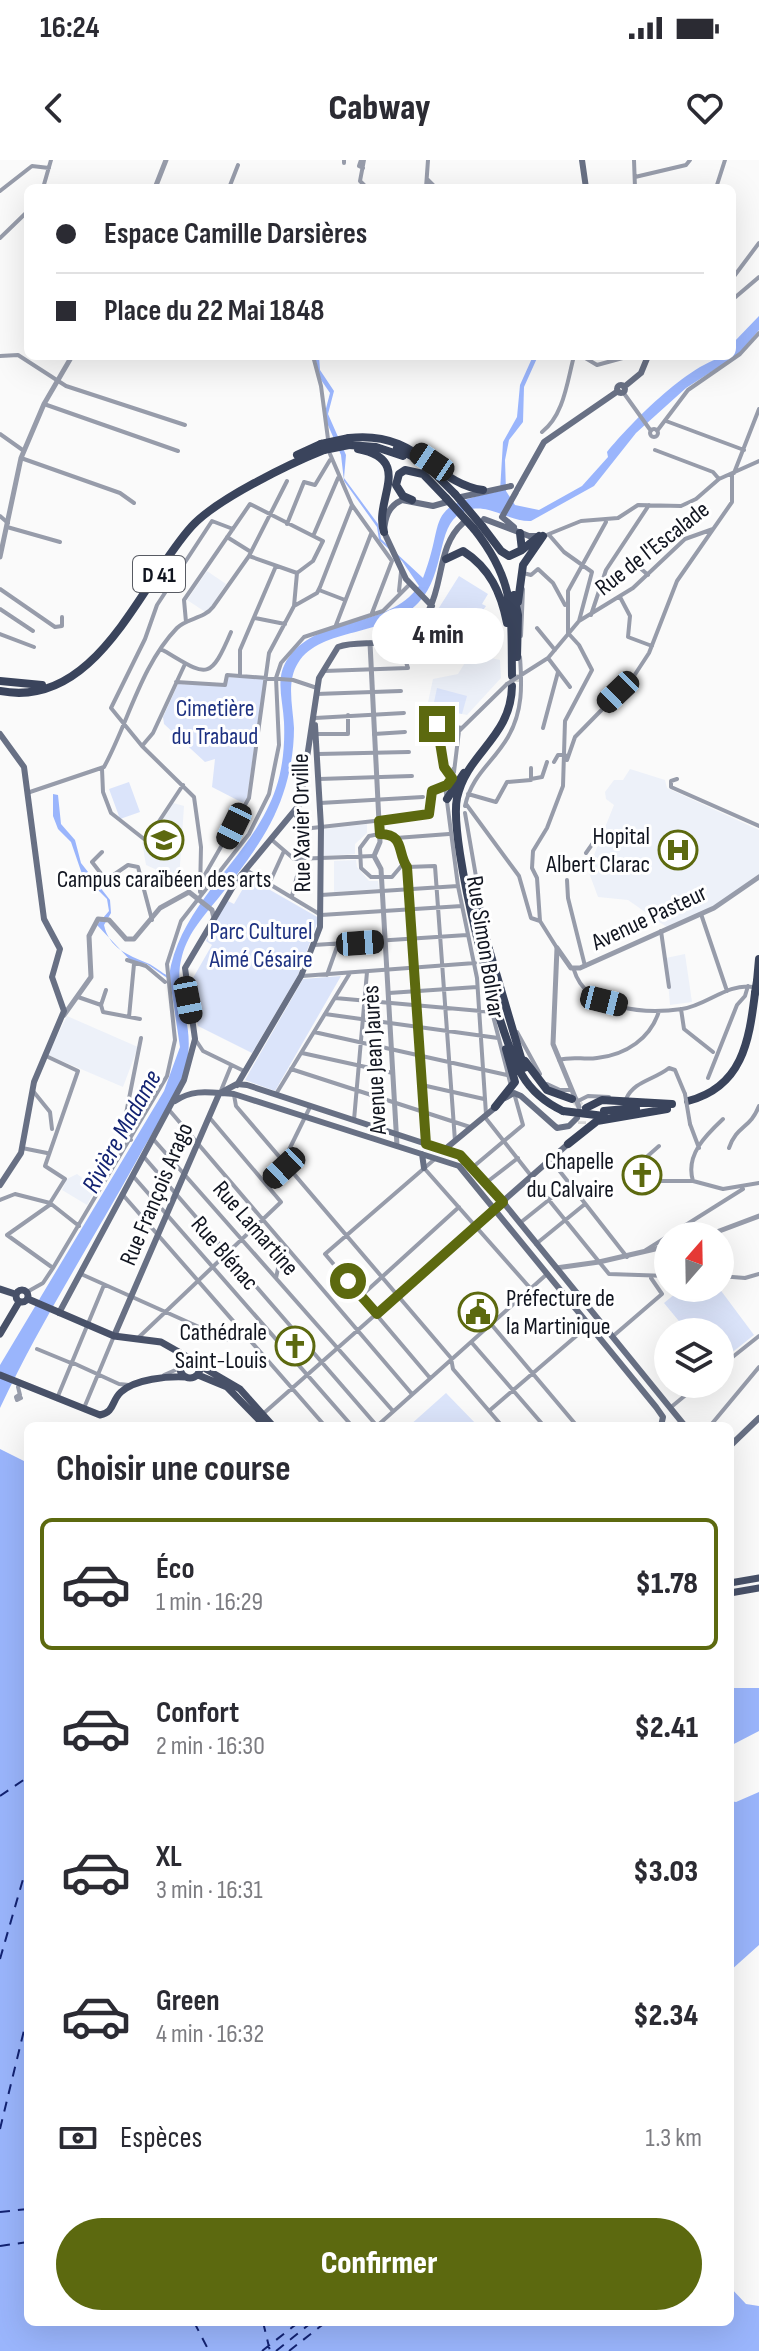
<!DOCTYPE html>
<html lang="fr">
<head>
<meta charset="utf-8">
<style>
	:root { --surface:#fff; --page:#f2f2f3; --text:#2b2b33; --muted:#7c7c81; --line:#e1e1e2; --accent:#5c690f }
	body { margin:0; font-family:"Sofia Sans Condensed",sans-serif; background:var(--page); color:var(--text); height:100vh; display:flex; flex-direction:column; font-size:30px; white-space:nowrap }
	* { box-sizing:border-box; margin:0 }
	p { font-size:26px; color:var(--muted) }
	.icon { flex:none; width:44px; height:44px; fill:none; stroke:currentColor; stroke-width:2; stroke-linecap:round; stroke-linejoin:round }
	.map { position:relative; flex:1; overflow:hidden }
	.panel { position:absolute; left:24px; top:1262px; width:710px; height:904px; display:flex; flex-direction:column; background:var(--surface); border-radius:12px; box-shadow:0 8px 32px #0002 }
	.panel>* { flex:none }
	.banner { position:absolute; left:24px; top:24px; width:712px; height:176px; border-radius:12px; box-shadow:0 8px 32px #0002; display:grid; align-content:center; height:176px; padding:0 32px; background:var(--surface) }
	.needle { width:52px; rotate:20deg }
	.tools { position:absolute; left:654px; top:1062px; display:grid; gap:16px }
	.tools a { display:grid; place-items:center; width:80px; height:80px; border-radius:50%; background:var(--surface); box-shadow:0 8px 32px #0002; font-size:40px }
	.end { position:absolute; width:36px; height:36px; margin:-18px; border:10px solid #5c690f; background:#fff; box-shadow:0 0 0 4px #fff }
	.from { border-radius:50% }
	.bubble { position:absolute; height:56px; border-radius:28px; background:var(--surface); box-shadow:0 8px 32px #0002; font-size:26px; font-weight:800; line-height:56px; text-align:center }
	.car { position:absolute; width:24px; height:48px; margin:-24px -12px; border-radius:10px; box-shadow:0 0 6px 2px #0007; background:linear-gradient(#222 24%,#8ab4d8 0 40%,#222 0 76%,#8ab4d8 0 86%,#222 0) }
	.banner b { display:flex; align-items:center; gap:28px; height:76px; font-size:30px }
	.banner b+b { border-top:2px solid var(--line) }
	.banner i { width:20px; height:20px; background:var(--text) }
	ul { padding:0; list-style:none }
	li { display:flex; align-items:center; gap:24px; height:132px; margin:0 16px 12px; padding:0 16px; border:4px solid transparent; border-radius:12px }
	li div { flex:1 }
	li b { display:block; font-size:30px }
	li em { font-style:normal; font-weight:800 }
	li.selected { border-color:var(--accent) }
	li>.icon { width:72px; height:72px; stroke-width:1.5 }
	h2 { padding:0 32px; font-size:36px; line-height:96px }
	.pay { display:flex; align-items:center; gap:20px; height:88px; padding:0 32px; font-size:30px }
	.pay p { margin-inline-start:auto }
	.cta { display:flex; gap:16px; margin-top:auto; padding:16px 32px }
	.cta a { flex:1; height:92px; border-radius:48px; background:var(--accent); color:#fff; font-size:32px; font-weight:800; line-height:92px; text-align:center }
	.status { display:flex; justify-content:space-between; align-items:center; height:56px; padding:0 40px; background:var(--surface); direction:ltr }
	.status svg { height:22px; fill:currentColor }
	header { display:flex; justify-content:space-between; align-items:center; height:104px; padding:0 32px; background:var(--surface); font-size:36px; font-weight:800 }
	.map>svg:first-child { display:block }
	.built { fill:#edf1f9 }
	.green { fill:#dbe4fa }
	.water { fill:#9ab5fc }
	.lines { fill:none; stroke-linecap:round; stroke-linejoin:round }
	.ferry { stroke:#132372; stroke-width:2; stroke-dasharray:10 8; stroke-linecap:butt }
	.trunk-tunnel { stroke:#d7d8d9; stroke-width:8; stroke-dasharray:8 4; stroke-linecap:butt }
	.minor { stroke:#979caa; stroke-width:4 }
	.tertiary { stroke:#979caa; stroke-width:5 }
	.secondary { stroke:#687084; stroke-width:6 }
	.primary { stroke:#485168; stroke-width:7 }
	.trunk { stroke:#3a445c; stroke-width:8 }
	.minor-bridge { stroke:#979caa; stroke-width:4 }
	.trunk-bridge { stroke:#3a445c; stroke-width:8 }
	.route { stroke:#5c690f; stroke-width:10 }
	.labels { text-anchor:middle; stroke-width:6; stroke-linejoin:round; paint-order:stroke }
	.shield { fill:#fff; stroke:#585b63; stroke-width:2 }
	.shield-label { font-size:22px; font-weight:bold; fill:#111520 }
	.street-label { font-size:24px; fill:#111520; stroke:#fff }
	.park-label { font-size:24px; fill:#1e3282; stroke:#fff }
	.poi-label { font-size:24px; fill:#111520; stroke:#fff; text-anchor:end }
	.water-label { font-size:26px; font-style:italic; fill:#132372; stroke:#fff }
</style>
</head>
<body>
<div class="status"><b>16:24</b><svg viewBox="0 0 49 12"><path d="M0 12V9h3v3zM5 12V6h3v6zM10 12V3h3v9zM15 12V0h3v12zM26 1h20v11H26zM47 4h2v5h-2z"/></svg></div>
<header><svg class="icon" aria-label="back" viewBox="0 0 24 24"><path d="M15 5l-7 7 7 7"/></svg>Cabway<svg class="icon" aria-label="heart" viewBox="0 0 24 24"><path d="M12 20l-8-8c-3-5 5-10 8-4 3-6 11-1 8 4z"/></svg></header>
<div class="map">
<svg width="759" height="2191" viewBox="0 0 759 2191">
	<rect width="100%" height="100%" fill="#fafafa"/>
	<path class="built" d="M207,411L226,424L207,453L187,440Z
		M482,496L500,500L501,518L467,555L427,547L433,519L458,514L466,501Z
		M630,609L665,620L667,628L759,670V717L723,742L668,768L628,740L598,737L588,710L614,645L606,639L605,632L614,620H623Z
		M170,642L184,646L179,720L146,705L142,682L157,668Z
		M367,664V673L355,684V694L324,696V669Z
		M356,700L357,707L369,721H378L379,729L334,732V701Z
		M685,794L692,842L670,845L666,798Z
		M67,856L138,887L123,927L48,895Z
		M77,1014L96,1028L87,1045L62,1030L67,1019Z"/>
	<path class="green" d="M459,416L488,434L482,444L486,446L458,486L428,498L413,489Z
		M228,517L264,519L247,638L243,643L212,627L215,599L205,602L164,564L163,557L178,524L225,526Z
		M437,528L467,536L462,554L433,547Z
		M129,622L140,652L120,659L109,629Z
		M249,718L319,758L298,815L252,893L198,866L189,825L212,785L206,781L226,740L234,744Z
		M341,816L275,931L245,920L303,819Z
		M682,1128H719L754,1175L720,1202V1172H688L664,1143Z
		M446,1233L478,1266H409Z"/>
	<path class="water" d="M759,156V170L739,194L686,228L636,273L594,326L531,361C507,362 485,339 461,353C436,367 446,413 419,442C386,478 321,466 298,503C286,522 293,547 294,568C294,590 290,614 283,634C270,673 245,704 220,736C204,756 189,771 182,796C170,839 203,868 181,921C169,948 151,974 137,1000C91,1083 40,1163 0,1248V1205L164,931L180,887L170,820L147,804L131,801L97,765L109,751L107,739L82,714L71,682L58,669L53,656V634L58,635L61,664L75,680L81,703L110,740L111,753L104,765C109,788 128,795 147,803C155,806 161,813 169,816C181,740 252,699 276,628C283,607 285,584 284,562C283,539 274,517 289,497C321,454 387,470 419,426L402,401L379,380L377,367L344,321L341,295L324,256L330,233L319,217L315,196H319L320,210L334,231L328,254L346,295L344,318L378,364L381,379L423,418C447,357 421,347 500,331L503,282L517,257L520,225L533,196H538L524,227L523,262L509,280L505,300L506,331L515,345L539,350L582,326L608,297L607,292C630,264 695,196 732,196V184Z
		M0,1289L28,1303V2162H730V2127L746,2144L759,2146V2191H0Z
		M730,1528H759V1571L730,1586Z
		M759,1632V1785L730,1811V1641L736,1642Z"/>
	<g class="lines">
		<path class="ferry" d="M0,1636L28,1617
			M0,1799L28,1702
			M0,1969L28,1854
			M0,2052L28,2049
			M0,2086L28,2082
			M194,2162L209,2191
			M263,2162L270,2191
			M262,2191L299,2162
			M276,2191L312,2162
			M289,2191L326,2162"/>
		<path class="trunk-tunnel" d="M516,514V523
			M575,940L582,948V964"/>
		<path class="minor" d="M361,0L359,6L363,8
			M364,0L360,21L367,28
			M634,0L635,28
			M344,3V0
			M635,17L686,5L690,0
			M427,19L436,28H453
			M43,28L51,0
			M229,28L238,5
			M426,28L428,0
			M716,28L725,0
			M0,31L32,6L49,8
			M0,78L28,51
			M732,119L759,83
			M732,140L759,117
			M0,196L18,195L66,226L185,265
			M313,196L321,226L328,279
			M582,196L597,205L630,196
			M623,232L651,271
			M44,244L178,291
			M666,261L744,290
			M650 273a4 4 0 1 1 8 0a4 4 0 1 1-8 0Z
			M657,271L688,230L740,194L759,173
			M542,272C564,255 567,222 574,196
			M0,274L24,291
			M655,290L713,312L719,319
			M330,294L352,345L392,401L372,453
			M21,298L120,333L134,343
			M734,313L759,249
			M0,356L8,363
			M287,364L304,322L315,325L330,300
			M7,367L60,382
			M314,374L338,318
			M544,376L581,361L618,358L638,345L681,346L696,339L719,319L759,301
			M550,376L564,392L592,412L579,461
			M227,377L251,392
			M249,396L297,413
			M629,398L648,415
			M523,413L531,415L538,409L553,423L565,445
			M0,429L55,467L62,466V457
			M319,430L345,440
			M399,431L401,412
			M620,437L630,456L628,477L652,486
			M294,446L317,433L320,427L352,345
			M0,449L33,471
			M591,455L606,410L649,345
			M255,458L285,464
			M186,462L184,440L250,344L323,381L313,401L297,413
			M336,465L371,374
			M537,468L555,490
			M568,473V431L606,362
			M0,474L34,487
			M521,476L523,429
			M161,489C206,515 209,524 231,472
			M548,498L570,527
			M324,511L408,508L398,479
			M240,516V490L276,406
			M518,517L548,498L579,461L633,428L685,379L713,369
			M176,522L225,525L227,515L293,520L317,528
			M316,534L401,531
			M315,558L404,553
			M419,561L462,568
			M437,564L448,616
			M543,568L558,512
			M313,574H348V555
			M374,574L405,572
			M142,586L153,573L185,504
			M318,594L409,592
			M567,600L575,577L632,519L649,493L677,421L732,342V315
			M554,602L558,595H565
			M454,608L445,626L458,726L477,818L486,954
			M102,609L103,632L111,653L144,679L150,675L183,625
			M319,619L412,616
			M531,619L542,617L547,602
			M677,619L671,621V627L759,666
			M446,626L454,612L459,571L507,524
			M27,633L104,607C128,563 141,505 177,468C187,458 204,459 213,447L249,396L287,321
			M468,634L496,642L507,622L531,620V608
			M320,643L423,637
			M466,644L519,716L531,758L540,761
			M465,646C472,614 493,603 508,577C523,551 522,525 520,497
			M294,653L303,669L428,655L432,631L445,623
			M465,653L483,757
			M380,674L369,676L360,688L361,708L371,717H392L403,704
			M396,678L449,674
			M272,680L294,699L374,696
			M102,692L92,702L106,720L128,705L138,707L152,760
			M586,693L593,683L595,670
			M294,699L303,669
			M407,707L435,706L455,981
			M246,710L321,755L462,746
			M203,718L249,638L269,493L294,446L297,413
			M567,720L568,738L585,806
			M269,724L284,691
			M200,732L201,687L194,637L142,586L111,548L145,479L157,445L212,361L233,369
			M321,735L458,726
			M292,736L301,700
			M701,754L727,831
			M661,771L669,827
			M314,785L467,775
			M557,788L540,761L537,718L532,708L533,691L547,668L563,626L565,561L592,510L579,485L568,473
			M127,800L146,806L165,822
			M574,810C586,851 647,854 682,849C706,846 727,823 753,827
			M327,815L338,784
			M302,816L475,803
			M389,833L477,827
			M78,837L101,845L103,852L140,859
			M335,838L492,852L511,926
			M101,845L106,830
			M681,849L684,869L713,892
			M325,854L498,878
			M129,857L134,804
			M314,872L507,915
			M517,872L540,914
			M195,879L203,891L244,911
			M302,893L393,913
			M46,896L78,911L45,1006L65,1019L50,1043L79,1066
			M559,900C572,896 584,900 597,898C626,895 651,878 659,851
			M291,909L470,967
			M708,918L737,845L745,836L748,826
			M547,924L560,930H572
			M422,925L484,939
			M33,931L50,952L52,969
			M220,933L231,906
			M276,934L350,813
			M234,935L236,946L451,1198L453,1209L502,1266
			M626,939C634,921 654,920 669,908L675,910L685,934
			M578,941L588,936L609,937
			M170,951L412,1234
			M484,956L532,1017
			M354,960L367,812
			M690,964L699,988
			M131,980L123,969L141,878
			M154,980L393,1251
			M659,986L642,1001L653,1021H693L723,1029L759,1023
			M22,988L47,993
			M729,988C737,965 750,969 759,946
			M144,997L377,1266
			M551,1000L627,1097
			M283,1002L310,947
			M473,1007L523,965L514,933
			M424,1008L531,1129
			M133,1016L352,1266
			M531,1018L609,1114L668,1116
			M693,1021C685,995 706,975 723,959
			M487,1022L518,998
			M266,1024L286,1006
			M123,1035L325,1266
			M0,1040L15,1034L50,1043
			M51,1044L7,1075L53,1108
			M520,1063L570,1023
			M536,1084L585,1044
			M646,1090L743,1029
			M81,1114L228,1180
			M720,1116L745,1118L759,1114
			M276,1118L283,1085
			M27,1132L43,1123L53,1108L167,916L175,880L167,804L181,761L249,674L269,634L279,585L276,518L281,503L304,477L383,451L410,424
			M361,1136L459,1047
			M491,1164L577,1266
			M612,1177L662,1134L651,1118
			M138,1178L281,1042L209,957
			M472,1183L544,1266
			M37,1189L71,1203
			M71,1202L119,1224L129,1225
			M720,1207L759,1176
			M164,1215L180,1208
			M430,1218L325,1094L436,998
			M18,1227L20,1235
			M19,1235L21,1238L17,1240L16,1237Z
			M58,1236L104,1125
			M84,1248L114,1176
			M670,1248L699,1224
			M489,1251L589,1165
			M264,1253L494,1050
			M377,1266L547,1114
			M710,1266L759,1207"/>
		<path class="tertiary" d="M155,28L166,0
			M0,397L21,298L44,244L72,196
			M370,483L380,682L374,696L381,709L397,986
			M380,674C405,674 397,693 407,707L426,984
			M557,788L571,808H580L714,748L759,717
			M557,788L553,884L579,947
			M64,855L91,817L89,776L98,759L109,760L126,779H134L160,748L189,732L212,750L214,758
			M706,1076L759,1056
			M556,1108L599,1102L668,1086"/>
		<path class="secondary" d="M582,0L586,28
			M732,122V137
			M617 229a4 4 0 1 1 8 0a4 4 0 1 1-8 0Z
			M624,227L641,213L648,196
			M517,330L544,282L618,231
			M461,337L511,326
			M502,357L514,367
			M502,357L516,332
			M484,359L529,376H540
			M432,446L406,419L384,372C385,358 388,346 402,340L433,346L447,342
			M0,574L24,607L44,759L60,789L52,817L64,851L34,922L21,993L0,1025
			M237,925L301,816L320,767L321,667L315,565
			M222,932L237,924L247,925L460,995L503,1042L685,1266
			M505,938L514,933L521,936L557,968L569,966L577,958
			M175,941C195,928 211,933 234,934L459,1006L656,1247L663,1257L661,1266
			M444,990L497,946
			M422,994L424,1008
			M501,1043L568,984
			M59,1153L184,920L195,879L185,808L237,720L300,644L319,518L338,487C357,480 380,487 399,478C453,452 428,394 463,363
			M114,1176L219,934
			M730,1286L759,1258"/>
		<path class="primary" d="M0,1129L15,1134
			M16 1136a6 6 0 1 1 12 0a6 6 0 1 1-12 0Z
			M28,1139L114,1176L161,1182L191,1199
			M0,1174L19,1142
			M180 1208a10 10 0 1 1 20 0a10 10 0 1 1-20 0Z
			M199,1205L240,1229L273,1266
			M0,1215L100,1255C115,1252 111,1241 121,1232C135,1219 168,1216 186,1217
			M198,1215L227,1227L265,1266
			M666,1266H670
			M730,1423L759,1418
			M730,1433L759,1428"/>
		<path class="trunk" d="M349,278C419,270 433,323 483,330
			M349,285L376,287L403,296
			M397,288L424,303L455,334
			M358,289C415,300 373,340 384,372
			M297,295L321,284
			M412,340L403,336L396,325L399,314L405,310L423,314L446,338
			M482,366L501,391L509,396L522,390L520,373
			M474,369C516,422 511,452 512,516
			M522,390L539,376
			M446,399L463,391C490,408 501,433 507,463
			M514,435L518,455L517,497
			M518,442L523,405L543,376
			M0,521L42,525
			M512,526C511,578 467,592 457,638C448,681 498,875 522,915C532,932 546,943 563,951
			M0,531C97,550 140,423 192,366C217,339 289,304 324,290
			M447,639L464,613
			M476,745L524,908
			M757,821L759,799
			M525,901L547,930L572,939
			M688,941C742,927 749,882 755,833
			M495,947L515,922L506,889
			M586,948L602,940L672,944
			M604,951L636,948
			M568,984L597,961L667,949"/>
		<path class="minor-bridge" d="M507,524L518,517
			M685,934L690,964"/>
		<path class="trunk-bridge" d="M321,284L349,278
			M324,290L349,285
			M455,334L482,366
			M446,338L474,369
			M755,833L757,821
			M563,951L604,956"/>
	</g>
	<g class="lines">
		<path class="route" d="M348,1121L377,1154L503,1042L460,995L426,984L407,707C397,693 405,674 380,674L379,661L429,654L432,631L447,625L452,618L444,607L437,564"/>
	</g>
	<defs>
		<g id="university-ring" transform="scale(2)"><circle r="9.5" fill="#fff" stroke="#5c690f" stroke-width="1.5"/><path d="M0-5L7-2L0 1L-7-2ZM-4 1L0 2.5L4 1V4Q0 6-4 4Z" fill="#5c690f"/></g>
		<g id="hospital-ring" transform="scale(2)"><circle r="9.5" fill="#fff" stroke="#5c690f" stroke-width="1.5"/><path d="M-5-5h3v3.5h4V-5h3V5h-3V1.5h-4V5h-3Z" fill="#5c690f"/></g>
		<g id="church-ring" transform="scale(2)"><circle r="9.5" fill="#fff" stroke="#5c690f" stroke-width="1.5"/><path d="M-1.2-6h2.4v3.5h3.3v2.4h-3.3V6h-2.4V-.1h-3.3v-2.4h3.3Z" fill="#5c690f"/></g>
		<g id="civic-ring" transform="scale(2)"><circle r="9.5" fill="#fff" stroke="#5c690f" stroke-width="1.5"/><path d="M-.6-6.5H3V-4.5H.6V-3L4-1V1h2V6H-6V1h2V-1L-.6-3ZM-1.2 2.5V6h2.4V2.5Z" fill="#5c690f"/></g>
	</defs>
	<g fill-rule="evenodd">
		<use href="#university-ring" x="164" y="680"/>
		<use href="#hospital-ring" x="678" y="690"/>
		<use href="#church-ring" x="642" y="1015"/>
		<use href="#civic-ring" x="478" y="1152"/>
		<use href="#church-ring" x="295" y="1186"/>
	</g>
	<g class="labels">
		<rect class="shield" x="133" y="396" width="52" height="36" rx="6"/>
		<g class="shield-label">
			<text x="159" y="422">D 41</text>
		</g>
		<g class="street-label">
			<text transform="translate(652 388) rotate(-38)" y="8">Rue de l'Escalade</text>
			<text transform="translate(301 663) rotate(-91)" y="8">Rue Xavier Orville</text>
			<text transform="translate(649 757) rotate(-25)" y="8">Avenue Pasteur</text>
			<text transform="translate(486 787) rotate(81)" y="8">Rue Simon Bolivar</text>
			<text transform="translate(374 900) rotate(-93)" y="8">Avenue Jean Jaurès</text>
			<text transform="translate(156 1034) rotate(-67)" y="8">Rue François Arago</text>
			<text transform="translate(256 1068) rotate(49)" y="8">Rue Lamartine</text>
			<text transform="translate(225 1093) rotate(49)" y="8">Rue Blénac</text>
		</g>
		<g class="park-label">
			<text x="215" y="556">Cimetière<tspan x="215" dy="28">du Trabaud</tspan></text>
			<text x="261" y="779">Parc Culturel<tspan x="261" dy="28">Aimé Césaire</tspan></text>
		</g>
		<g class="poi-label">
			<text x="650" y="684">Hopital<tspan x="650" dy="28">Albert Clarac</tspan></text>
			<text x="164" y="727" text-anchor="middle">Campus caraïbéen des arts</text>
			<text x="614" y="1009">Chapelle<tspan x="614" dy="28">du Calvaire</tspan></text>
			<text x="506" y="1146" text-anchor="start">Préfecture de<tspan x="506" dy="28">la Martinique</tspan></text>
			<text x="267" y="1180">Cathédrale<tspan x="267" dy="28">Saint-Louis</tspan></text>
		</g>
		<g class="water-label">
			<text transform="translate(121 971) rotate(-61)" y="9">Rivière Madame</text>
		</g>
	</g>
</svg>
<div class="tools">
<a><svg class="needle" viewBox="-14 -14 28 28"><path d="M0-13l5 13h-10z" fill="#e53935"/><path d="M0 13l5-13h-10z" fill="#7c7c81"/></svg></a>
<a><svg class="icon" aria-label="layers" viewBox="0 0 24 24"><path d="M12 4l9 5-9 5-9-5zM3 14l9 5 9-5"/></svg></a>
</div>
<i class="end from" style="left:348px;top:1121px"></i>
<i class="end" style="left:437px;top:564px"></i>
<div class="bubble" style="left:372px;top:448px;width:132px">4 min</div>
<i class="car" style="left:432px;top:302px;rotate:304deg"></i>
<i class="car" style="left:618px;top:532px;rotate:226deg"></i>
<i class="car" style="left:234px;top:666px;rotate:206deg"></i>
<i class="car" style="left:360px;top:783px;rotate:86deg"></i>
<i class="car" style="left:188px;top:840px;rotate:169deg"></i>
<i class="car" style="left:604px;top:841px;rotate:104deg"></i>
<i class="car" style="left:284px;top:1008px;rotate:227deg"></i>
<div class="banner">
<b><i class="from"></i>Espace Camille Darsières</b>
<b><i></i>Place du 22 Mai 1848</b>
</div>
<section class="panel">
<h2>Choisir une course</h2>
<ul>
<li class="selected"><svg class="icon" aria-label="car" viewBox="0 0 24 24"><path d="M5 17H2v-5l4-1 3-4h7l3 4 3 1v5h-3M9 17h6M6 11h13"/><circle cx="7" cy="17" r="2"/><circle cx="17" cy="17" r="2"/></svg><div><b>Éco</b><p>1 min · 16:29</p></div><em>$1.78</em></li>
<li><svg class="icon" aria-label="car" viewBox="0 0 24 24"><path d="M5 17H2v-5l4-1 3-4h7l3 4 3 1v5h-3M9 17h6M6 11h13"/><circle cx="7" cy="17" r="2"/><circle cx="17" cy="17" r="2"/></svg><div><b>Confort</b><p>2 min · 16:30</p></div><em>$2.41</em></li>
<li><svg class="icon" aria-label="car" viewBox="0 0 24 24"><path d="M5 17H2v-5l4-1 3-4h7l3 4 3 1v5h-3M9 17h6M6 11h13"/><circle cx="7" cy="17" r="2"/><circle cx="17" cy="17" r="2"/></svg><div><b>XL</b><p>3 min · 16:31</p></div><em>$3.03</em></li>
<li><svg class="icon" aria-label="car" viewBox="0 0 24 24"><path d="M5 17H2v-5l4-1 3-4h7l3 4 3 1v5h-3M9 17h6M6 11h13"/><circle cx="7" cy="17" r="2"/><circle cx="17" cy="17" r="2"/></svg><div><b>Green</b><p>4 min · 16:32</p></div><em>$2.34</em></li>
</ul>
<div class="pay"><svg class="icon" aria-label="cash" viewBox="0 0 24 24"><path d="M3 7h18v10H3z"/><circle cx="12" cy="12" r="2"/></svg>Espèces<p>1.3 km</p></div>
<div class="cta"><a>Confirmer</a></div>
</section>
</div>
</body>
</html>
